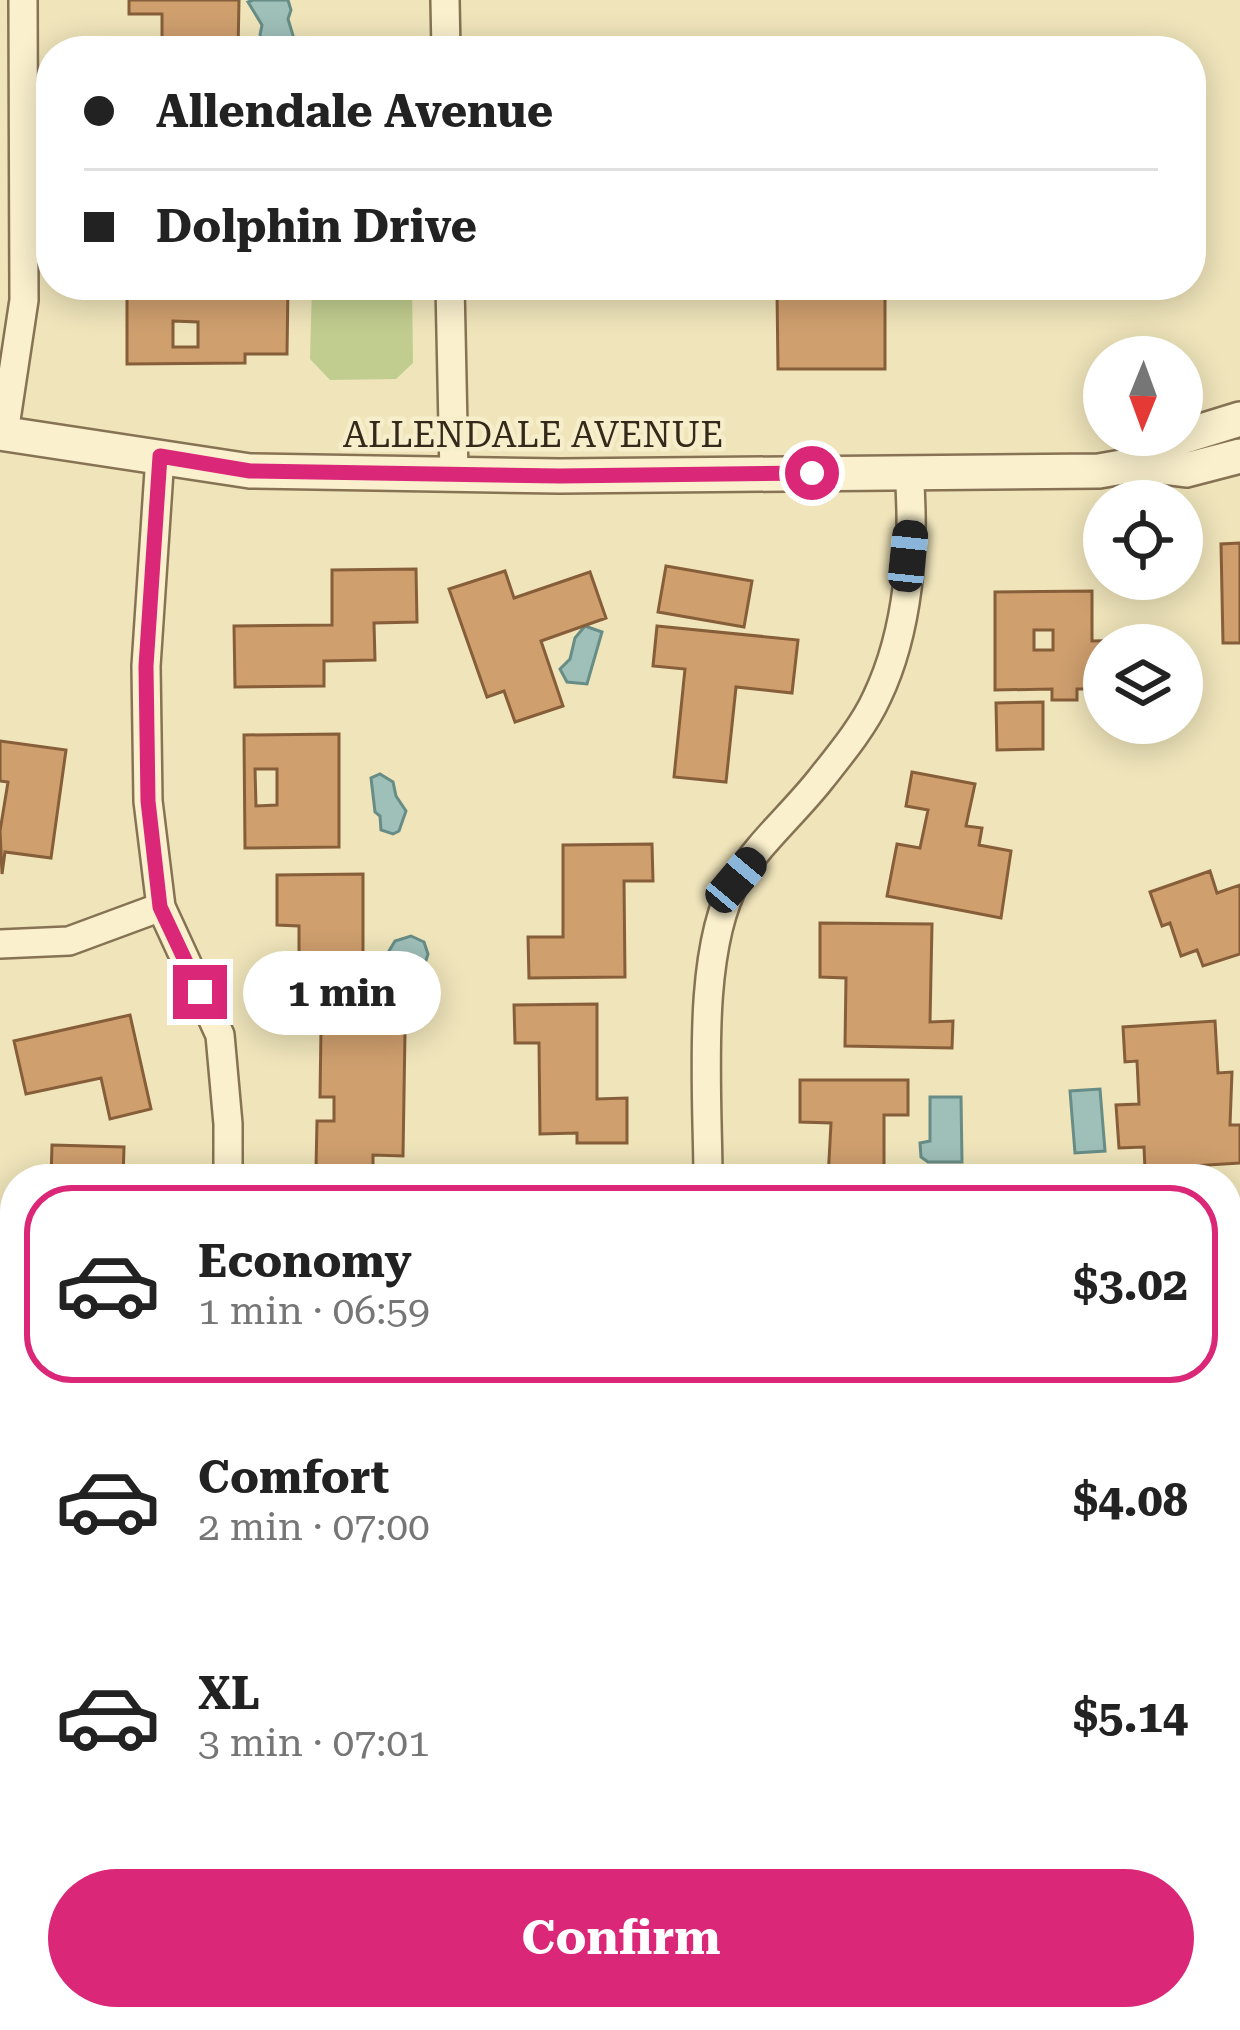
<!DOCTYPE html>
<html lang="en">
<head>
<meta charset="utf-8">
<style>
	:root { --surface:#fff; --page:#f2f2f2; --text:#222; --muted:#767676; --line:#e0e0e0; --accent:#db2777 }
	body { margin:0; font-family:"Roboto Serif",serif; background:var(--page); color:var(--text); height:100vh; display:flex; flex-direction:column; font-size:45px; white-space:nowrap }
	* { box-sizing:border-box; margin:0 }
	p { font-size:39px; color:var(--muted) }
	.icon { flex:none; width:66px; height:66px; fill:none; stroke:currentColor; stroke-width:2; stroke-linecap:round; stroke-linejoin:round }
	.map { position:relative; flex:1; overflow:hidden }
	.drawer { position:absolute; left:0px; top:1164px; width:1242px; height:867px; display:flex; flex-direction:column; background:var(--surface); border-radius:48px 48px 0 0; box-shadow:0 6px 30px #0003 }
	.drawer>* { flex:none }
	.guide { position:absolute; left:36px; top:36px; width:1170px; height:264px; border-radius:48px; box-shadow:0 6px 30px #0003; display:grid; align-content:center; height:264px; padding:0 48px; background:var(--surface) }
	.needle { width:78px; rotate:181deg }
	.fabs { position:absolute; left:1083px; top:336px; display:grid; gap:24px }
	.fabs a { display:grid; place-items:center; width:120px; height:120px; border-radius:50%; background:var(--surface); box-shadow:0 6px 30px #0003; font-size:60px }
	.end { position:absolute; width:54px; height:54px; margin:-27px; border:15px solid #db2777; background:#fff; box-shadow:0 0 0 6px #fff }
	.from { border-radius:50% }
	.bubble { position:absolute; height:84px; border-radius:42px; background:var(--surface); box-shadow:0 6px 30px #0003; font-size:39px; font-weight:700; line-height:84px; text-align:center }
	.car { position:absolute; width:36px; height:72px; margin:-36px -18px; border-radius:15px; box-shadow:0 0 9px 3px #0007; background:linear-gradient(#222 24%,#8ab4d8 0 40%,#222 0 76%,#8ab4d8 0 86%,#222 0) }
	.guide b { display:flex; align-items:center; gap:42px; height:114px; font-size:45px }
	.guide b+b { border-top:3px solid var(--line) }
	.guide i { width:30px; height:30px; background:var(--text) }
	ul { padding:21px 0 0; list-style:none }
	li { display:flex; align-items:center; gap:36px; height:198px; margin:0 24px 18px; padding:0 24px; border:6px solid transparent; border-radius:48px }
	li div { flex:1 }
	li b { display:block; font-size:45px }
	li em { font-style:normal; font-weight:700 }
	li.selected { border-color:var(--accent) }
	li>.icon { width:108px; height:108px; stroke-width:1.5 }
	.button { display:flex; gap:24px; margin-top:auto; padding:24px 48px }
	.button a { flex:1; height:138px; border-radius:72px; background:var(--accent); color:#fff; font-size:48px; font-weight:700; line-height:138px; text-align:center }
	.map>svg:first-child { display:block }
	.green { fill:#c0cd8f }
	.water { fill:#9fbfb9; stroke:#678d86; stroke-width:3 }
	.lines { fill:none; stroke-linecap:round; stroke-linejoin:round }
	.stream { stroke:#678d86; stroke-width:10 }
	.building { fill:#cf9f6e; stroke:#865e39; stroke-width:3; fill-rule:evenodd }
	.minor-casing { stroke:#867354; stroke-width:32 }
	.tertiary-casing { stroke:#867354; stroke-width:38 }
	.minor { stroke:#faf0cd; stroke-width:27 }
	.tertiary { stroke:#faf0cd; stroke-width:33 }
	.route { stroke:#db2777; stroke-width:15 }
	.labels { text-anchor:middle; stroke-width:9; stroke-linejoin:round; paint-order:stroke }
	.street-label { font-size:36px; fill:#34291a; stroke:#f6edca }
</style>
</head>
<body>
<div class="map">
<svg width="1240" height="2030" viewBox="0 0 1240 2030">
	<rect width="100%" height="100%" fill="#efe4ba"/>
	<path class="green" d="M312,285H412L413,363L396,379L330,380L310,359Z
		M389,2016H699L705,2030H300Z"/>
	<path class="water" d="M253,0H288L291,10L288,19L295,42L290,51H265L260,35L262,25L248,2Z
		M585,626L602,632L587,684L567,682L560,669L570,659L575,638Z
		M380,774L393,782L396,796L406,811L399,831L393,834L381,830L380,816L375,812L371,778Z
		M411,936L424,942L428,954L423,970L429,986L415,997L398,991L397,972L389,951L395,941Z
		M1100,1089L1105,1151L1075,1153L1070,1091Z
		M930,1097H961L962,1162H928L921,1157L920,1143L930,1141Z"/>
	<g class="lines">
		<path class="stream" d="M1227,1880L1240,1876
			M88,2030L259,2016"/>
	</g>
	<path class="building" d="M129,0H239L238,51H162V14H129Z
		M127,285H288L287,354H245V363L127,364ZM173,321L198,322V347H173Z
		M648,285H1014V288H885V369H778L777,291L648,292Z
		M1240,543V643H1223L1221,544Z
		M666,566L752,581L744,627L658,612Z
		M416,569L417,622L374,623L375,660L324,661V686L235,687L234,626L332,625V570Z
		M505,571L514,598L590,572L606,618L541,641L563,706L515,722L504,691L487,697L449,589Z
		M1092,591V641L1137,640V645H1104V689H1077V700H1052V689L995,690V592ZM1034,630H1053V650H1034Z
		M657,626L798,640L792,693L736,687L726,782L674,777L685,669L653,666Z
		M1043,702V749L997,750L996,703Z
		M339,734V847L245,848L244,735ZM255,769H277V805L256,806Z
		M0,741L66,750L51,858L5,852L2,874L0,831L8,782L0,781Z
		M912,772L975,784L966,826L982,828L979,845L1011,851L1001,918L887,896L897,844L920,848L928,810L906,806Z
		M652,844L653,881H624L625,977L529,978L528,937H563V845Z
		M1210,871L1217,893L1240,885V954L1203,966L1197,950L1181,956L1170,923L1162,926L1150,892Z
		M363,874V969H386L387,1005H299V926L277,925V875Z
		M820,923L932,924L930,1022L953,1021L952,1048L845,1046L846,978L820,977Z
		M597,1004V1099L627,1098V1143H577V1133L540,1134L539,1043H515L514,1005Z
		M130,1015L151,1109L110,1119L101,1078L26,1094L14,1041Z
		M1215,1021L1218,1073L1232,1072L1230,1125H1240V1163L1145,1169L1144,1147L1119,1148L1116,1105L1139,1104L1137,1061L1125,1062L1123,1027Z
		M321,1030L405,1032L403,1156L373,1155V1170L316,1169L317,1121H334V1097H320Z
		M800,1080H908V1115H884V1175H925V1179H828L831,1123L800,1122Z
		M52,1145L124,1147L123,1179H51Z
		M539,1173L628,1174V1179H539Z
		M1227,1208L1240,1209V1427H1227Z
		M1240,1646V1713L1227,1717V1650Z
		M846,2016H912L917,2030H846L839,2020Z
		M1022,2016H1069L1070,2023L1141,2016H1202L1204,2030H1023Z"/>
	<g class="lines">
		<g class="minor-casing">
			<path id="minor" d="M445,0L446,51
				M450,285L454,475
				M4,433L24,300L23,0
				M160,456L146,666L148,801L161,907L220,1035L228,1124V1179
				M0,944L69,941L161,907
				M708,1179C708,1096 695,952 737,879C758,844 794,813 820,780C839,756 864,726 877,697C909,630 915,545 909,472
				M1227,1527L1240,1523
				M0,1757H15
				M742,2016L749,2030"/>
		</g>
		<g class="tertiary-casing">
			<path id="tertiary" d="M0,433L250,471L560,476L1099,471L1139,464L1186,470L1240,456
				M1139,464L1172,440L1240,419"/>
		</g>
		<use href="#minor" class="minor"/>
		<use href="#tertiary" class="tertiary"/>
	</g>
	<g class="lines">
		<path class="route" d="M200,992L160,907L148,801L146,666L160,456L250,471L560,476L812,473"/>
	</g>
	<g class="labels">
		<g class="street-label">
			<text x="533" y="447">ALLENDALE AVENUE</text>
		</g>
	</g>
</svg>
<div class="fabs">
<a><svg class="needle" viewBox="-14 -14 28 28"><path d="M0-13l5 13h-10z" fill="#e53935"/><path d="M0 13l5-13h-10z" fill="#767676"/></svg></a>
<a><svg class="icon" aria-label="locate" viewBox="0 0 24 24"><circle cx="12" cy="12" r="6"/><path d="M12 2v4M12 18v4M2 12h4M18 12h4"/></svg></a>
<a><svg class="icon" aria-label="layers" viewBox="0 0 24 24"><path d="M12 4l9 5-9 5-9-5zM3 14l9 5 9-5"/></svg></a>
</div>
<i class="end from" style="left:812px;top:473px"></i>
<i class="end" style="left:200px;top:992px"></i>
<div class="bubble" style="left:243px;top:951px;width:198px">1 min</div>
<i class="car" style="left:908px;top:556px;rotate:6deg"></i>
<i class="car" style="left:736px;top:880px;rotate:40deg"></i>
<div class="guide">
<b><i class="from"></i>Allendale Avenue</b>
<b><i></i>Dolphin Drive</b>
</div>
<section class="drawer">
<ul>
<li class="selected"><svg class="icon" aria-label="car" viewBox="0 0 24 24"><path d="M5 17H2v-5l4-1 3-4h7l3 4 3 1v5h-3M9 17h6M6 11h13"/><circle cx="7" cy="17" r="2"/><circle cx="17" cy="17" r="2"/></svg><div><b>Economy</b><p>1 min · 06:59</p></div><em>$3.02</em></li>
<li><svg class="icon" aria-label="car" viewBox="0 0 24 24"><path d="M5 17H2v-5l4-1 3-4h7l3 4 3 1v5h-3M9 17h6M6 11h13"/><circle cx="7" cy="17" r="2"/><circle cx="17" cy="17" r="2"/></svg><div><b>Comfort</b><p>2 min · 07:00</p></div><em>$4.08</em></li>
<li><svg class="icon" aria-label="car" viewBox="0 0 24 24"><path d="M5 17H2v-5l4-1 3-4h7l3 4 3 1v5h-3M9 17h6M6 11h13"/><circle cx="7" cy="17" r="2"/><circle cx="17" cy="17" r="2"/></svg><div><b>XL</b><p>3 min · 07:01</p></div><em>$5.14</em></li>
</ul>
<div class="button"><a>Confirm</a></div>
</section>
</div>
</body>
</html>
